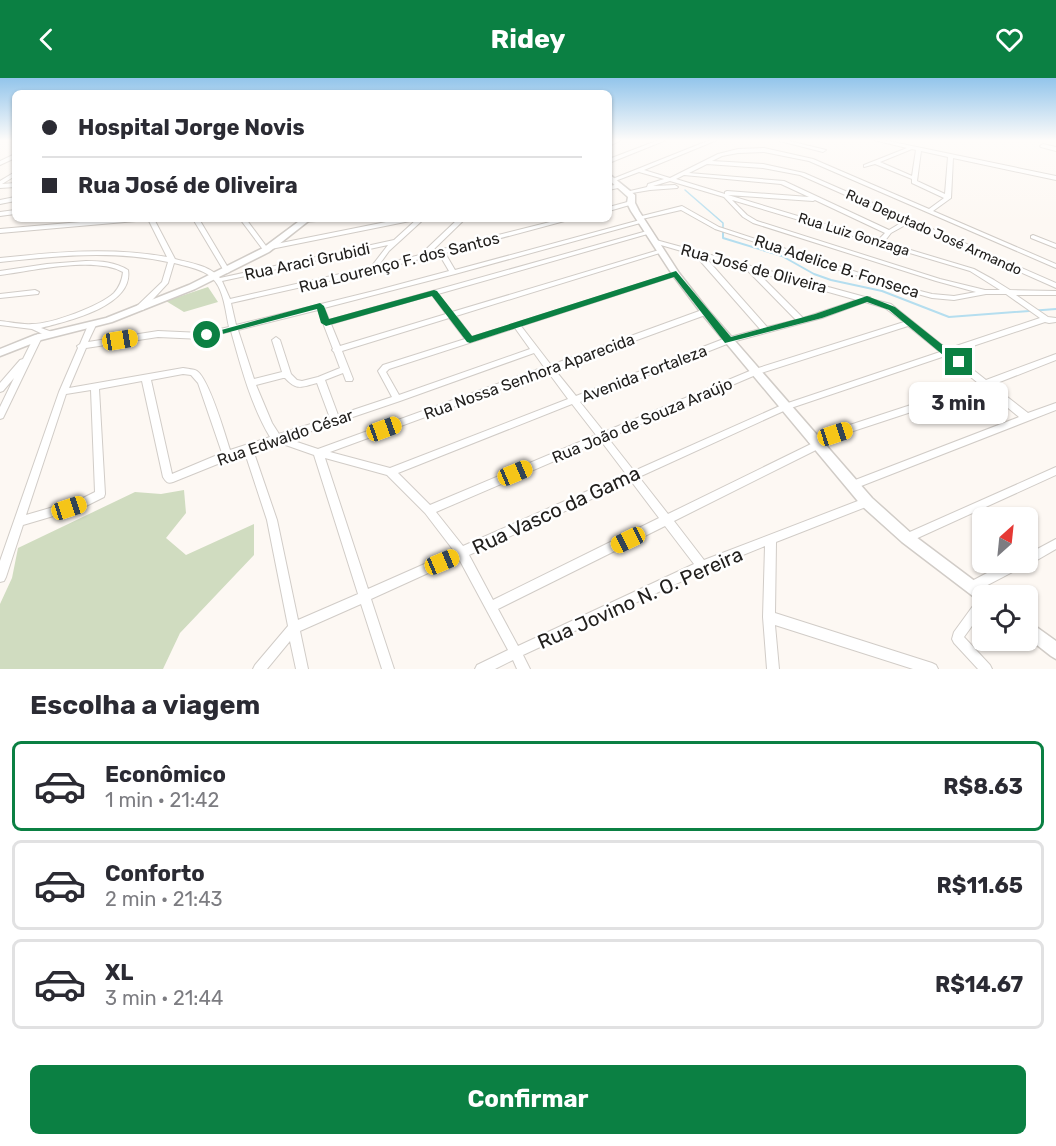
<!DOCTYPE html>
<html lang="pt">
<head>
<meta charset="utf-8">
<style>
	:root { --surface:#fff; --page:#f2f2f3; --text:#2b2b33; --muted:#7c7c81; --line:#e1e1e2; --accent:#0b8043 }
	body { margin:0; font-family:Rubik,sans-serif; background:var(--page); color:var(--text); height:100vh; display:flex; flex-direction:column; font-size:22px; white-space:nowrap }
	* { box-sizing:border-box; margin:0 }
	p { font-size:20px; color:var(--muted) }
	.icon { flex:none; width:33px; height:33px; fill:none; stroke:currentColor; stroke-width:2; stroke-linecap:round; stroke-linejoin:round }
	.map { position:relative; height:591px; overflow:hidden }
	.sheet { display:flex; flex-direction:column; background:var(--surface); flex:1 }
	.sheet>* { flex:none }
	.guide { position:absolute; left:12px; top:12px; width:600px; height:132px; border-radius:9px; box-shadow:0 2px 4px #0004; display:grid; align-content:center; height:132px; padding:0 30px; background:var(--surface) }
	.needle { width:39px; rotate:27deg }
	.tools { position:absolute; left:972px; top:429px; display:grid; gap:12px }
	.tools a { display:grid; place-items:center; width:66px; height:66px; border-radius:9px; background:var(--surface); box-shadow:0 2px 4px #0004; font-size:30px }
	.end { position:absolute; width:27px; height:27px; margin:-14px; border:8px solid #0b8043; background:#fff; box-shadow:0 0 0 3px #fff }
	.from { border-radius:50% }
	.bubble { position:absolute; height:42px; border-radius:9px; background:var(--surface); box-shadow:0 2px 4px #0004; font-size:20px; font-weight:700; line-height:42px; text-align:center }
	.car { position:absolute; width:18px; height:36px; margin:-18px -9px; border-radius:8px; box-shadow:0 0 4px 2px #0007; background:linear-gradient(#f5c518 24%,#345 0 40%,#f5c518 0 76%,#345 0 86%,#f5c518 0) }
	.guide b { display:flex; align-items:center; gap:21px; height:57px; font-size:22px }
	.guide b+b { border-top:2px solid var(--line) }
	.guide i { width:15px; height:15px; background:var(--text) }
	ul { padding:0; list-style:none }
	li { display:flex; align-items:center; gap:18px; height:90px; margin:0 12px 9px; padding:0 18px; border:3px solid var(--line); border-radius:9px }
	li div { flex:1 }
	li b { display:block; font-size:22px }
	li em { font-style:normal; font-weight:700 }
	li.current { border-color:var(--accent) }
	li>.icon { width:54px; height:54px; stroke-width:1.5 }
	h2 { padding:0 30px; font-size:27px; line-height:72px }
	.action { display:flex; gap:12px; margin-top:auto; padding:12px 30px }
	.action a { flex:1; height:69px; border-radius:9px; background:var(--accent); color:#fff; font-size:24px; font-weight:700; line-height:69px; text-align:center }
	header { display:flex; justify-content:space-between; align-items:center; height:78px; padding:0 30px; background:var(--accent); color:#fff; font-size:27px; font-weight:700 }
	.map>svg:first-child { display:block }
	.green { fill:#d0dcc0 }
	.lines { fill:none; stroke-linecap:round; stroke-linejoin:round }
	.stream-far1 { stroke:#b5deef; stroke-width:1.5 }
	.stream { stroke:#b5deef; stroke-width:2 }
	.minor-casing { stroke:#d1ccc7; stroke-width:2 }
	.major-casing { stroke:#d1ccc7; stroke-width:3 }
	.minor { fill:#fff; fill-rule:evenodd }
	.major { fill:#fff; fill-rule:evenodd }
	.route { fill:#0b8043 }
	.labels { text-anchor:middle; stroke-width:5; stroke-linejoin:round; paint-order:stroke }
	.far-street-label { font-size:14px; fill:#22201e; stroke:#fff }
	.street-label { font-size:16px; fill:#22201e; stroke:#fff }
	.near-street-label { font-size:20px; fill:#22201e; stroke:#fff }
</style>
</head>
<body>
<header><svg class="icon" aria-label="back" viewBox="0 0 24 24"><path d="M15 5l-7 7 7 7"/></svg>Ridey<svg class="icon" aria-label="heart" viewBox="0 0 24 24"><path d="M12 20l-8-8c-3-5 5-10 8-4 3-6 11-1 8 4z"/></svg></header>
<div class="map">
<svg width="1056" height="591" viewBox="0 0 1056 591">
	<rect width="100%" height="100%" fill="#fdf8f3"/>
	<path class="green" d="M208,209L218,224L184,234L166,223Z
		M184,412L186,435L166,460L186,477L254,446V477L180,555L163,591H0V526L12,500L18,470L135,414L161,416Z"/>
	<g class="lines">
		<path class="stream-far1" d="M685,112L723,145V154"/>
		<path class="stream" d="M723,152V160L782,178L814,196L831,202L882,213L949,239L1056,231"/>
		<g class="minor-casing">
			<path id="minor" d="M614,62H621L609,68V64Z
				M659,62H666L609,85V81Z
				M710,62H717L644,92L670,100L718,76L738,71L764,70L813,81L929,131L944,120L912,105V101L875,86L864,89V87L907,70L874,62H883L1056,98V102L953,80L951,120L933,133L1056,186V190L809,83L764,74L738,75L722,78L712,83L763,86L804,95L1056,205V210L1054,209L909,145L891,155L884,164L974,191L994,202L1010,212L1056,213V217H1016L1048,239L1056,240V244L1049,245L1045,244L952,275L986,302L1056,276V282L992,307L1028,335L1056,325V332L856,410L853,411L850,410L848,407L850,404L1019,339L984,310L820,364L822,367L820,370L674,443L704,482L863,421L867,420L871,421L872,424L871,427L776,464L775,535L932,585L936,587L938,591H913L775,547L779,591H767L763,539L765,468L706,492L523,577L530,591H517L513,582L495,591H475L477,587L508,572L459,481L371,521L394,591H382L361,526L300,553L308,591H296L290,563L267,591H253L255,587L288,548L267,442L245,375L173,404C168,406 166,404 163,399L142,303L99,311L105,416L104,419L84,429L23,447L6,499L4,503L0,504V483L59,314L78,270L77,268L80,266L89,245H92L96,247L88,264L158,253L202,255L229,249C225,232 224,206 207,196C198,190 185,188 174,185L168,205L143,232H140L136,230L137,228L162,204L168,184C112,172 56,178 0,184V180C56,174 111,169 167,179L148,141H154L175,181C190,185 209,187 220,200L394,162L417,141H424L389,173L379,187L420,177L458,141H465L431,174L562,141H572L445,175L455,192L640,142L637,140L638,139L682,128L719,149L893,206L932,216L954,218L976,214L936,203L753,145L743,139L724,119L670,103L653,108L675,107L678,109L677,110L650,112L626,116V114L647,109L648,106L664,101L639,94L615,103L610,102ZM912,71L916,72L912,98L880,84ZM921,73L948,79L945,116L917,103ZM707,86L763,90L800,97L904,143L889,152L784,103L689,95ZM684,97L781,106L809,119L727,113L725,114V116L676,101ZM728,117L813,123L815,122L885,155L878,162ZM732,122L970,193L1000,212H985L940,201L757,143L747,137ZM681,132L715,151L889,208L932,220L954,222L986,216H1006L1040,240L947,271L891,226L871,221L870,219H865L656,162L653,164L654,165L695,177L760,251L726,260L576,318L555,292L708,236L709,234L705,232H702L551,287L521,248L678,197V195H674L472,259L456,238L663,174V172H659L452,234L438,216L651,155V153H647L329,242L324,230L455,196L644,144L645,143L642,141ZM388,167L371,189L230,221L222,203ZM439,176L449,193L378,212L236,247L231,225L373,193ZM705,179L746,191L796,242L767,249ZM757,194L857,222L803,240ZM432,217L446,236L340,268L331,246ZM865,224L885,230L904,244L752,292L604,354L580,324L732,264L822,240ZM318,232L333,271L332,272L334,274L340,290L318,299L302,303L297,302L291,296L280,262L276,259L272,262L282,294L254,301L238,252ZM449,240L465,261L383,287L378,293L392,319L338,337L325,302L343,295L346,303H352L353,301L342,273ZM908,248L940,274L782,327L634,393L608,360L758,296ZM515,250L530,271L399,317L386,294L389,291ZM231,253C241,289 251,327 270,359L230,372C225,356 209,301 197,293C194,291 187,291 183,290L69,310L86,270L158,259L202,261ZM534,275L544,289L318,371L288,361L400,323ZM945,278L978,305L810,360L808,363L811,366L668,436L639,399L788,331ZM548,294L568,321L390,390L330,374ZM183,296L191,297L198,305L222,375L172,396L151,302ZM283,300H285C297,313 301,309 317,305L330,340L279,356L272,345L256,307ZM91,312L95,414L81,421L26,437L66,316ZM572,326L596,357L430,427L398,395ZM601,363L626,396L463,468L436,434ZM277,364L314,377L358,516L298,542L277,442L253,372ZM325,380L387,397L425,435L454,473L368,511ZM631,403L659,440L493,522L469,477ZM665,448L694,486L518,568L498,531Z
				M776,62H785L826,72L823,74Z
				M1043,66L1056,69V73L1041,69L1040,68Z
				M15,76V80L0,87V83Z
				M15,94V98L2,106L15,105V109L0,110V103Z
				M620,106L622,107V109L609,112V108Z
				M15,119V123L0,126V122Z
				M631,123L634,125L633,126L609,133V129Z
				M15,132V136L0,138V134Z
				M115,141H139L136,143L0,155V151Z
				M193,141H199L230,193L229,194L227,195L224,193Z
				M240,141H246L269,172L268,173H264Z
				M306,141H319L316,143L303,144V142Z
				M401,141H413L410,143L271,171L268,169L271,167Z
				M1033,157L1056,166V170L1031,160V158Z
				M86,183C101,183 115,184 128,192C134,228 68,243 41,250L52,254L53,256L49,259L32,251L0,247V243C10,244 22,247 32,246C52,246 100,228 114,215C120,208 122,202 123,194C94,178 32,193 0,197V193L47,186Z
				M35,212L39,214L38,216L0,220V216Z
				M38,256L42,259L4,338L3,340L0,341V329L14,300L3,313L0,314V305L20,282L23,281L34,259Z
				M1056,389V397L911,463L907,465L903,463L902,460L903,457Z
				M1056,461V471L1032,485L1028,486L1025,485L1024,488L976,513L972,514L968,513L966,509L968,505L1008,484H1028V476Z
				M982,519V534L964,559L990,587L992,591H978L954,565L952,561L954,554L978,521Z"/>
		</g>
		<g class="major-casing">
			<path id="major" d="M609,96L635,117V125L639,133L679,195L708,232L872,420L912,456L988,513L990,518H982V525L902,464L862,428L702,236L672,196L631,133L627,125L628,119L609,102Z
				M302,141H311L269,174L195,211L112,244L41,262L0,278V271L35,257L106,240L189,207L263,170Z
				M1028,543L1056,563V581L1051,578L1028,560Z"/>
		</g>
		<use href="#minor" class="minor"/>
		<use href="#major" class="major"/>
	</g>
	<linearGradient id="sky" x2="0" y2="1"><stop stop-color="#93c5eb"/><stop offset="0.43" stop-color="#fefcfa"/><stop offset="1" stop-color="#fefcfa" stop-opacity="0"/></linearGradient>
	<rect width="1056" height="145" fill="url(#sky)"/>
	<path class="route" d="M676,193L731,259L815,236L867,218L895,229L964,284L959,288L955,287L889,232L867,224L822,240L725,265L674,199L470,265L467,264L432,218L326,248L321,245L317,231L207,260L203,257L320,225L324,228L329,241L434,212L437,213L472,258Z"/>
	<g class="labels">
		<g class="far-street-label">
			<text transform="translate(934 154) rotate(24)" y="5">Rua Deputado José Armando</text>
			<text transform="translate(854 156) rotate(17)" y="5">Rua Luiz Gonzaga</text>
		</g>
		<g class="street-label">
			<text transform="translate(307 183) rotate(-12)" y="6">Rua Araci Grubidi</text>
			<text transform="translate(399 184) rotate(-14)" y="6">Rua Lourenço F. dos Santos</text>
			<text transform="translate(837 188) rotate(18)" y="6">Rua Adelice B. Fonseca</text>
			<text transform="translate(754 190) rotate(15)" y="6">Rua José de Oliveira</text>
			<text transform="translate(644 295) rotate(-21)" y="6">Avenida Fortaleza</text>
			<text transform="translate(529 298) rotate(-20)" y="6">Rua Nossa Senhora Aparecida</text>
			<text transform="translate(642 342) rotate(-23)" y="6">Rua João de Souza Araújo</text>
			<text transform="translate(285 359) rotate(-19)" y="6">Rua Edwaldo César</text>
		</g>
		<g class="near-street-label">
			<text transform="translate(556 432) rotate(-25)" y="7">Rua Vasco da Gama</text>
			<text transform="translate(640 520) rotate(-24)" y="7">Rua Jovino N. O. Pereira</text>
		</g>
	</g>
</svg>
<div class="tools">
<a><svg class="needle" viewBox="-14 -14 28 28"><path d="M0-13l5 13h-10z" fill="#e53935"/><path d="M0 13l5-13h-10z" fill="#7c7c81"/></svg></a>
<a><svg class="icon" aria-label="locate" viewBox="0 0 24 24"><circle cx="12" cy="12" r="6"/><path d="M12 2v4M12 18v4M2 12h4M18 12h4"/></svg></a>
</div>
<i class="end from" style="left:207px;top:257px"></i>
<i class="end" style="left:959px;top:284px"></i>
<div class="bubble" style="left:909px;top:304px;width:99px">3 min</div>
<i class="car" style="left:120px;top:262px;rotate:81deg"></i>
<i class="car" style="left:384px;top:351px;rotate:70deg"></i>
<i class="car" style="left:835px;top:356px;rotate:72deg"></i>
<i class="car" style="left:515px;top:395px;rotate:67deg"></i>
<i class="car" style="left:69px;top:430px;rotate:72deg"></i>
<i class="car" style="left:628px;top:462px;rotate:244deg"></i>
<i class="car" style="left:442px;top:484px;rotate:67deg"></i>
<div class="guide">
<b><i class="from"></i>Hospital Jorge Novis</b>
<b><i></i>Rua José de Oliveira</b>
</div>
</div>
<section class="sheet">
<h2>Escolha a viagem</h2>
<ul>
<li class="current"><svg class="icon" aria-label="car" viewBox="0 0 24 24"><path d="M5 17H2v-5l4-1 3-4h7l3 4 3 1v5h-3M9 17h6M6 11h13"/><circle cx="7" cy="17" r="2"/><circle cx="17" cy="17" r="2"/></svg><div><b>Econômico</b><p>1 min · 21:42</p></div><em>R$8.63</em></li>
<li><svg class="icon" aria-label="car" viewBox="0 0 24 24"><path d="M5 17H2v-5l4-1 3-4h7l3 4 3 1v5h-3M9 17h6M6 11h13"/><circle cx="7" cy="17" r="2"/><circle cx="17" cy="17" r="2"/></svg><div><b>Conforto</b><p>2 min · 21:43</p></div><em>R$11.65</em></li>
<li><svg class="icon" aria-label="car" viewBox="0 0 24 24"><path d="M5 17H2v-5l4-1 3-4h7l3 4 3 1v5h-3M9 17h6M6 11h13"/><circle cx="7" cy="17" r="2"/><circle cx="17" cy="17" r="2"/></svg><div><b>XL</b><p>3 min · 21:44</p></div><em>R$14.67</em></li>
</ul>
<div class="action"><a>Confirmar</a></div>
</section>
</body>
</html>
